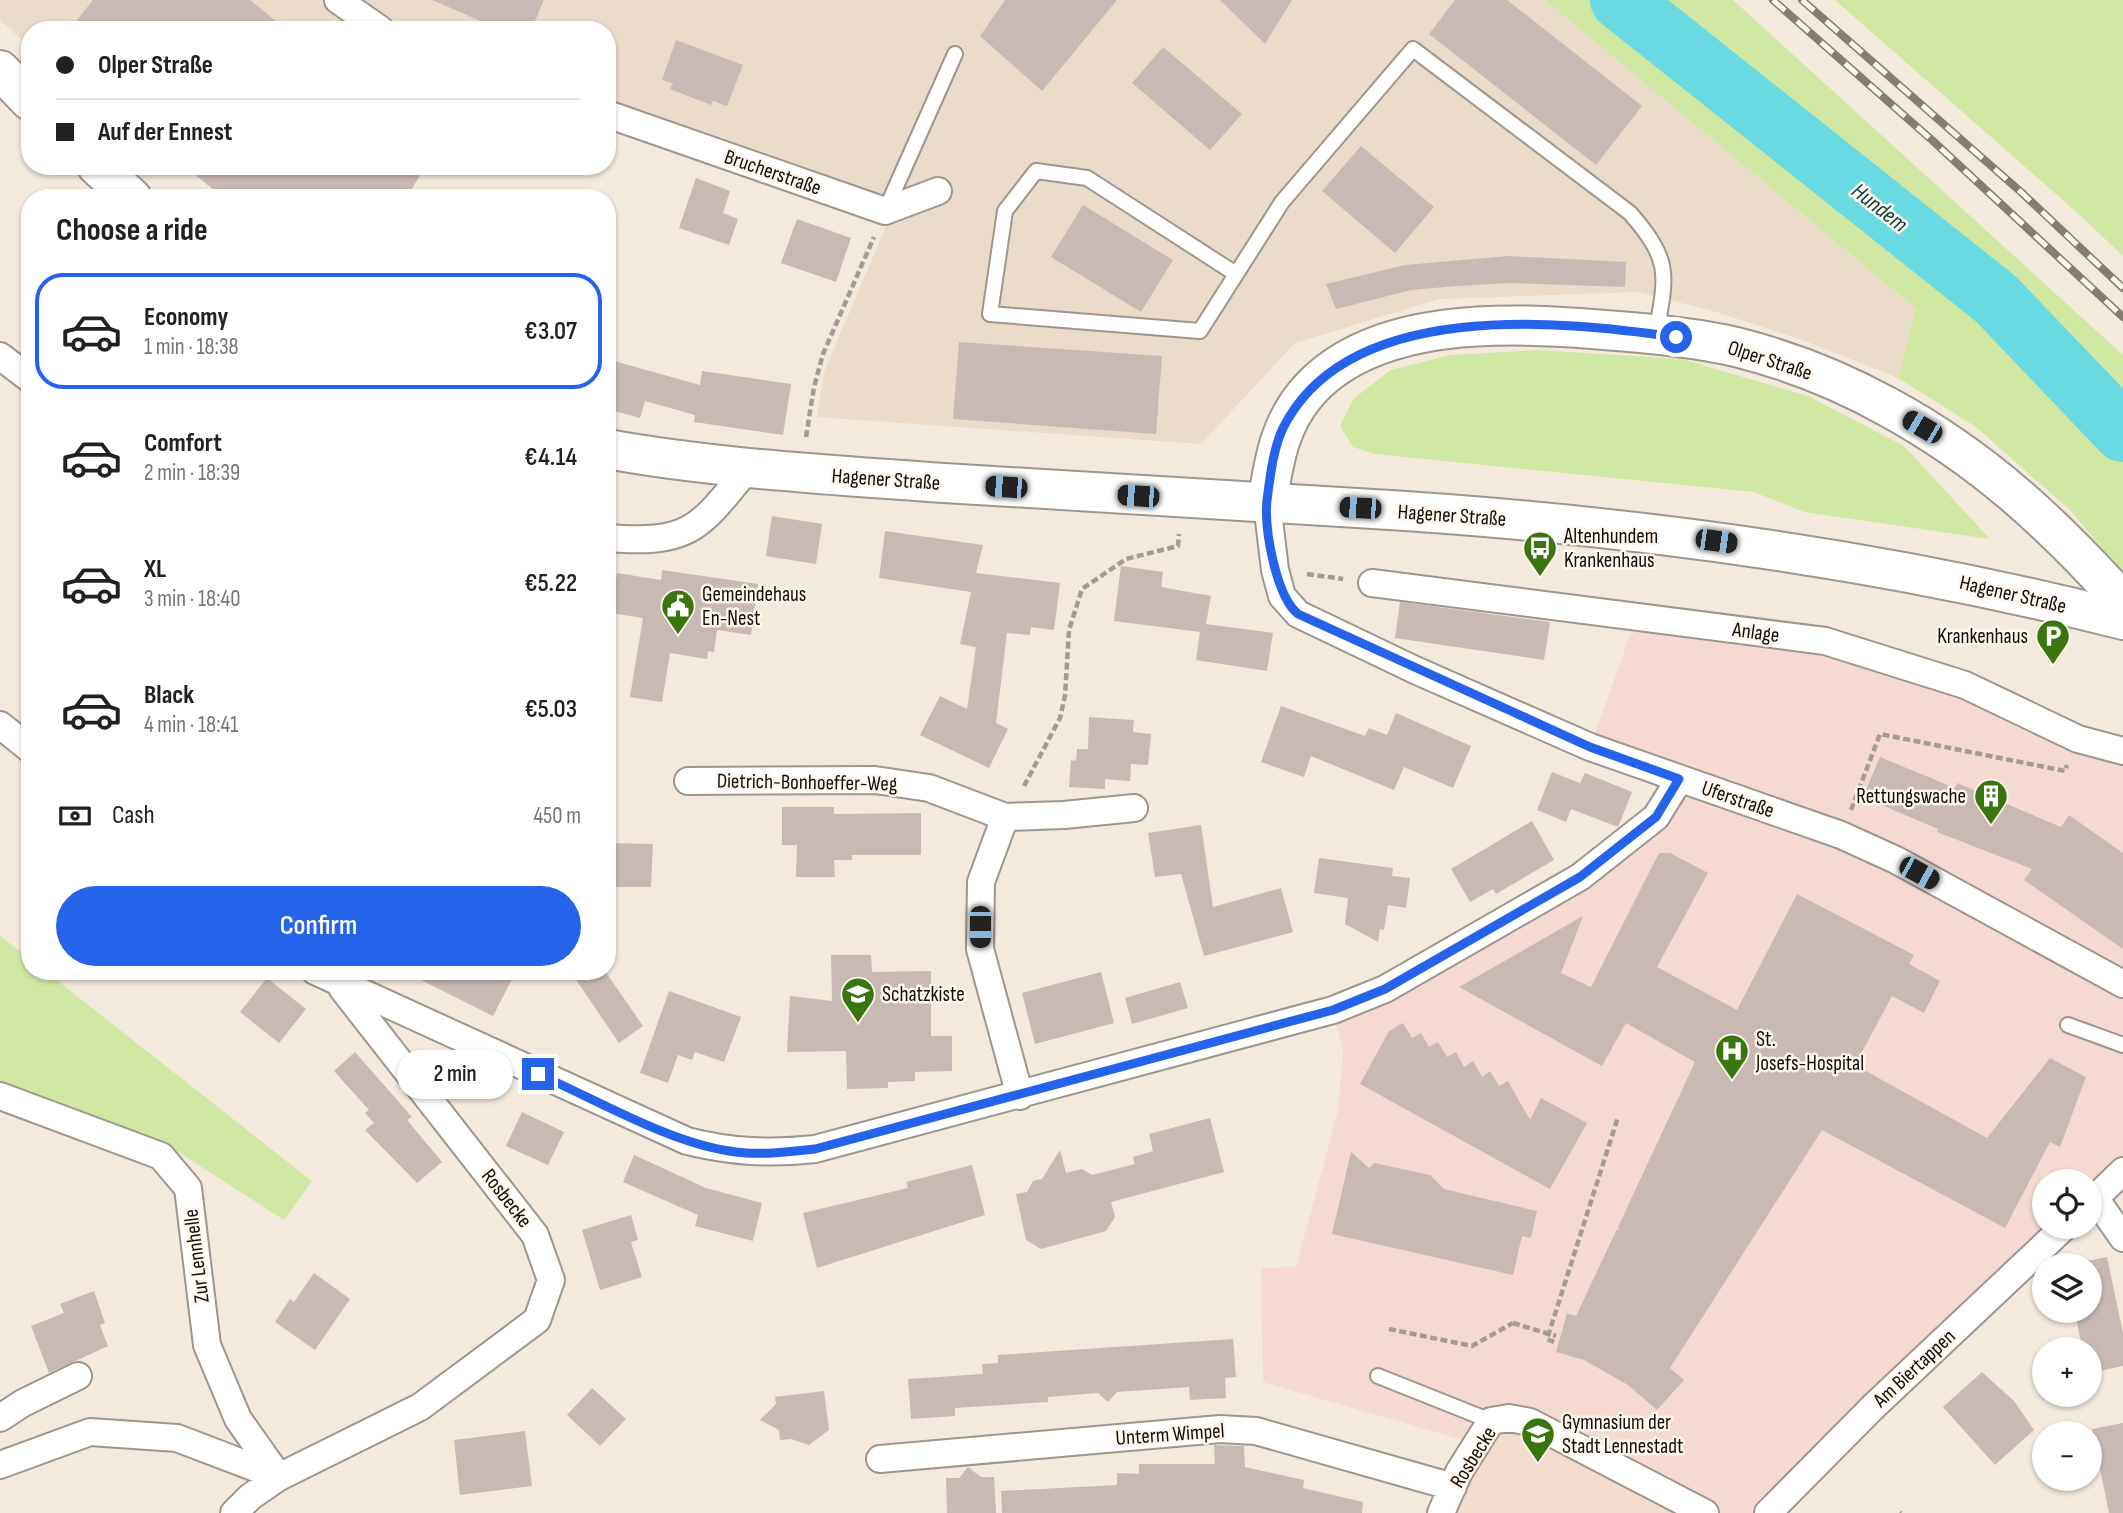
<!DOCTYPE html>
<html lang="en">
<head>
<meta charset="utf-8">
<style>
	:root { --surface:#fff; --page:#f2f2f2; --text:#202124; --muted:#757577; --line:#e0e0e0; --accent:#2563eb }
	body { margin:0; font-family:"Sofia Sans Condensed",sans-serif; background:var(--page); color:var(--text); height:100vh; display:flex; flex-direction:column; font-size:26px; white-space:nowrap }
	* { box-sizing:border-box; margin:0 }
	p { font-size:23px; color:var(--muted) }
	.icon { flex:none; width:38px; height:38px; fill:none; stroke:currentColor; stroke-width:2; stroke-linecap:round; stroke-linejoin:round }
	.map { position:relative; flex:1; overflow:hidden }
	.sheet { position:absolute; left:21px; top:189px; width:595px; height:791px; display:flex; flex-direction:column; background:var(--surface); border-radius:28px; box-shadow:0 2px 5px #0004 }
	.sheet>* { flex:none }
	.hud { position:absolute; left:21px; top:21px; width:595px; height:154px; border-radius:28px; box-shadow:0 2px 5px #0004; display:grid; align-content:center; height:154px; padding:0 35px; background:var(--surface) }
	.fabs { position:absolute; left:2032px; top:1169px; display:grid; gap:14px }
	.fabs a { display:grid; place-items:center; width:70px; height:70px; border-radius:50%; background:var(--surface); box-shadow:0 2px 5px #0004; font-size:35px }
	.end { position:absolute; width:32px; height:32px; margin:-16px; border:9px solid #2563eb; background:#fff; box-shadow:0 0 0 4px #fff }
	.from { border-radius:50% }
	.bubble { position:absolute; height:49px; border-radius:24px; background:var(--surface); box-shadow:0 2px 5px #0004; font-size:23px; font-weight:600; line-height:49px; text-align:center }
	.car { position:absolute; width:21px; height:42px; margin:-21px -10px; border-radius:9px; box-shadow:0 0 5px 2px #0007; background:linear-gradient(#222 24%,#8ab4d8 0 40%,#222 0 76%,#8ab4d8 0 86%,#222 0) }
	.hud b { display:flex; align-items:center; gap:24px; height:66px; font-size:26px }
	.hud b+b { border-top:2px solid var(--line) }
	.hud i { width:18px; height:18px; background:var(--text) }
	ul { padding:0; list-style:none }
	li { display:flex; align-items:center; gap:21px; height:116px; margin:0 14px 10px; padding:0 21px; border:4px solid transparent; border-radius:28px }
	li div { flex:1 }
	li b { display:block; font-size:26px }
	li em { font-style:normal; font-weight:600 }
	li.active { border-color:var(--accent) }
	li>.icon { width:63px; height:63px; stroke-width:1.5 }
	h2 { padding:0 35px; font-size:32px; line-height:84px }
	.pay { display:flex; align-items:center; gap:18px; height:77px; padding:0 35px; font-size:26px }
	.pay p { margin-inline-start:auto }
	.action { display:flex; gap:14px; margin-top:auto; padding:14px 35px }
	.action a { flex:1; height:80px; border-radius:42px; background:var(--accent); color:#fff; font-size:28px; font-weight:600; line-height:80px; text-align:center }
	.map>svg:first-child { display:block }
	.built { fill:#ebdbca }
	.education { fill:#f1dcce }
	.medical { fill:#f4dad3 }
	.green { fill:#d1e8a3 }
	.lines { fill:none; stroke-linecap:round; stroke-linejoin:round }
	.river { stroke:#6adae2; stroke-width:60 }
	.building { fill:#c9b9b4 }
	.lane-casing { stroke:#9f968b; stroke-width:18 }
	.street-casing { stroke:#9f968b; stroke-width:30 }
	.secondary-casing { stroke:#9f968b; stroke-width:42 }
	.primary-casing { stroke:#9f968b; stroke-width:42 }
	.path { stroke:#a49c93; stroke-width:4.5; stroke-dasharray:7 3.5; stroke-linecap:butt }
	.lane { stroke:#fff; stroke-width:14 }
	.street { stroke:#fff; stroke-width:26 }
	.secondary { stroke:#fff; stroke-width:38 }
	.primary { stroke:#fff; stroke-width:38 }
	.rail-casing { stroke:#847d75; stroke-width:8 }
	.rail { stroke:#fff6ed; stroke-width:5; stroke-dasharray:16; stroke-linecap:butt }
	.path-bridge { stroke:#a49c93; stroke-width:4.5; stroke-dasharray:7 3.5; stroke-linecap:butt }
	.route { stroke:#2563eb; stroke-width:9 }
	.labels { text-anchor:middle; stroke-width:5; stroke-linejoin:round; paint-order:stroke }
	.street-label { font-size:21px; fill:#100d09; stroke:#fff6ed }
	.poi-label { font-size:21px; fill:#100d09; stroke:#fff6ed; text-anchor:start }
	.water-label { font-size:23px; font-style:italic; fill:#083e41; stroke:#fff6ed }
</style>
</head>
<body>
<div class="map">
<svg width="2123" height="1513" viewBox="0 0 2123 1513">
	<rect width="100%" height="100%" fill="#f3e9dd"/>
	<path class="built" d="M0,0H1545L1916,309L1898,378L1805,341L1713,311L1638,292L1439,299L1295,343L1201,444L817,417L824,372L896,203L607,103V30H30V47L0,20Z"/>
	<path class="education" d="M1509,1418L1705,1513H1454L1470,1481L1459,1472Z"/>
	<path class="medical" d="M1637,616L1825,641L2123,751V1171L2090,1203V1181H2044V1227H2064L1768,1513H1705L1509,1418L1477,1444L1263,1382L1261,1268L1296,1267L1338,1111L1343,1051L1333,1010L1580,877L1679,780L1590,747Z"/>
	<path class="green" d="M1545,0H1733L2123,355V573L2070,510L1976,427L1898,378L1916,309Z
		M1835,0H2123V256L2082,217Z
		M1539,350L1681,359L1808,396L1904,446L1990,539L1804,512L1754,492L1375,454L1353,447L1340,426L1353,399L1391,370L1451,355Z
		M0,936L30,959V971H45L312,1181L284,1220L169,1146L0,1083Z"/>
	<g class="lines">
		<path class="river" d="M1620,0L1996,299L2123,432"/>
	</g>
	<path class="building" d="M93,0H250L287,30H69Z
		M432,0H544L531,30H502Z
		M1005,0H1117L1042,91L980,36Z
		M1220,0H1292L1265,44Z
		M1455,0H1507L1642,106L1596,165L1429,34Z
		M676,40L743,65L727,106L713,101L711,105L670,89L673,83L662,80Z
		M1163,47L1242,114L1210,150L1132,83Z
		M1361,146L1434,207L1395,253L1322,191Z
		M184,166H426L406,198H224Z
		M696,178L730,191L723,213L738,219L729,245L679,228Z
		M1083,205L1173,260L1141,312L1051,257Z
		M797,219L851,238L836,282L781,263Z
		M1508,256L1626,262L1625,287L1508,283L1457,286L1411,290L1336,309L1326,284L1405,265Z
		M959,342L1162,356L1156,434L953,419Z
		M607,359L700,385L702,371L791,384L783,435L694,422L695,415L645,401L640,418L607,409Z
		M772,516L822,524L816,564L766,556Z
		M885,531L983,545L976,573L1060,583L1054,630L1031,627L1030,635L1007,633L996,723L1008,729L989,768L920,735L940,696L967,709L976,647L960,644L971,592L879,578Z
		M1121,566L1163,572L1161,587L1211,596L1206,624L1273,633L1267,671L1196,660L1200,632L1114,621Z
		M662,570L758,584L751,635L717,630L714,652L708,651L707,659L670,653L662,702L630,697L643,618L611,613L617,573L661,580Z
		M1400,602L1550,622L1544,660L1395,638Z
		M1281,706L1365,736L1369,728L1387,735L1396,713L1471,746L1453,788L1404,767L1394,790L1311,756L1304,777L1261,762Z
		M1089,717L1134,720L1133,732L1151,734L1148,765L1131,764L1130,781L1105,779V789L1069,787L1071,760L1076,761L1077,749H1088Z
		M1880,757L1955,788L1957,783L2061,827L2069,815L2123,853V949L2024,880L2032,869L1937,832L1938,829L1863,797Z
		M1552,772L1580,783L1585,773L1632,792L1618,827L1571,809L1566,822L1537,810Z
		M782,807H834V814L921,813V855H852V860H834L835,877H796L797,845H782Z
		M1532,821L1554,860L1496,894L1493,889L1470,902L1451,869Z
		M1201,825L1213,907L1281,888L1293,932L1204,956L1181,874L1155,877L1148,833Z
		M607,843L653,844L651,887H607Z
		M1659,853H1670L1708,873L1657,967L1737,1010L1797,894L1914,955L1909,964L1940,981L1924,1013L1892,996L1855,1065L1987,1138L2050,1058L2086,1077L2060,1147L2050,1142L2005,1228L1822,1130L1670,1368L1684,1380L1657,1410L1628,1385L1584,1360L1556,1352L1567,1313L1576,1316L1617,1229L1620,1230L1618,1227L1695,1062L1626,1023L1602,1066L1459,987L1583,916L1561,973L1591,987Z
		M1319,858L1393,868L1392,876L1410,878L1406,908L1388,905L1384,930L1380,929L1378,942L1345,924L1348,898L1314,893Z
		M831,955H871L872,972L931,971V1036H952V1071L915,1072V1081L888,1082V1088L847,1089L846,1051L787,1052L790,996L832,1001Z
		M403,971H516L493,1016Z
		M570,971H605L643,1026L619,1043Z
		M1101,972L1114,1023L1035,1044L1022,993Z
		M267,978L306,1009L279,1043L240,1012Z
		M1180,982L1188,1008L1132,1024L1125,998Z
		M669,991L741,1017L724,1062L695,1052L692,1060L678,1055L668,1083L640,1073Z
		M1403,1023L1412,1038L1421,1033L1429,1047L1438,1042L1447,1057L1456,1052L1464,1067L1473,1061L1482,1077L1490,1071L1499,1086L1508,1081L1530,1120L1541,1098L1587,1123L1550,1189L1360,1084L1389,1031Z
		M355,1052L412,1117L407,1120L442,1162L417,1183L365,1130L374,1123L365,1113L369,1110L334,1071Z
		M522,1112L564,1132L548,1165L506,1146Z
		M1210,1118L1224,1172L1111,1202L1115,1217L1106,1231L1041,1249L1026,1240L1016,1194L1027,1192L1033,1181L1042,1179L1060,1150L1066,1173L1082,1169L1092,1175L1135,1164L1133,1157L1153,1151L1149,1134Z
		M1351,1152L1369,1168L1374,1163L1430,1175L1444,1189L1537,1211L1531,1238L1522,1236L1513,1275L1332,1234Z
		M634,1155L706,1188L762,1203L753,1241L695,1226L698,1215L623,1182Z
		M972,1165L985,1215L817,1268L803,1213L908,1188L906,1182Z
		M631,1215L638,1240L631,1242L642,1277L600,1290L582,1230Z
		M2107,1257L2123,1333V1366L2090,1373V1349H2082L2075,1311H2090V1265H2067Z
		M314,1273L350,1299L315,1350L275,1322L290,1299L294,1302Z
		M94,1291L105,1323L100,1325L108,1346L49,1373L31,1326L64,1313L60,1304Z
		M1233,1339L1236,1377L1225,1378L1226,1398L1190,1400L1189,1387L1117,1392L1108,1402L1098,1393L1048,1397V1402L955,1408V1416L911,1419L908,1379L983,1374L982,1364L998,1363V1355Z
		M1982,1372L2014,1401L2034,1430L1995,1465L1943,1407Z
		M592,1388L626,1419L600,1446L567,1415Z
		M824,1391L829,1430L809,1445L791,1439L780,1440L779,1430L760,1420L776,1404L775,1397Z
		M2123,1423V1513H2109L2092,1429Z
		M525,1431L532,1486L460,1495L454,1440Z
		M1214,1445L1244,1446L1245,1467L1304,1480L1303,1488L1363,1502L1362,1513H1002L1001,1491L1117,1485V1473L1139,1474V1464H1215Z
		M968,1467L981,1477H994L996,1513H947L946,1478H959Z"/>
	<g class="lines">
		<g class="lane-casing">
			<path id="lane" d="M886,209L955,54
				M1236,274L1087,178L1036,171L1005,211L990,314L1200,331L1282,202L1413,49L1630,213C1671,260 1667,274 1656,333
				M2068,1025L2123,1045
				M1378,1376L1491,1421"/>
		</g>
		<g class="street-casing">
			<path id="street" d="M338,0L381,30
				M607,114L885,211L938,191
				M0,356L30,379
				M1267,503L1275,570L1282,596L1298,614L1415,670L1590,747L1841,835L1896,860L2123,984
				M607,538C690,544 698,530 748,468
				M1372,583L1825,641L1965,685L2078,739L2123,751
				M0,725L30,749
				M688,781L875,780L929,788L1005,817L1064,815L1134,808
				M1005,817L981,882L980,949L1020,1096
				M315,971L687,1141C731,1152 770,1154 815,1149L1333,1010L1385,989L1580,877L1656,817L1679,780
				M0,1096L161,1156L188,1188L207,1345L238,1419L279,1477
				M2095,1198L2123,1238
				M2090,1203L2123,1171
				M0,1418L23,1403L78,1376
				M880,1459L1220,1429L1256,1431L1453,1487
				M0,1465L90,1432L177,1438L279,1477
				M234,1513L250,1497L279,1477L420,1407L537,1320L551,1280L535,1235L342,988
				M1441,1513L1459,1472L1491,1421L1509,1418L1530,1422L1705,1513
				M1768,1513L1873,1407L2064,1227"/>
		</g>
		<g class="secondary-casing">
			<path id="secondary" d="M1267,503C1274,463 1278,428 1305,395C1371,315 1512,322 1604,330C1648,333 1693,337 1736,347C1788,360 1841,381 1888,407C1982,458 2052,523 2123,602"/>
		</g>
		<g class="primary-casing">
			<path id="primary" d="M0,70L30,101
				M97,166L132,198
				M607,449C713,468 821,474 928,482C1071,491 1214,500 1357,508C1616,523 1872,556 2123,620"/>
		</g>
		<path class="path" d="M806,437L814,387L823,354L874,237
			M1307,574L1343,579
			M1024,786L1060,718L1065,696L1069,630L1082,589L1126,559L1178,546L1179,534
			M1851,810L1880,734L2065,771L2067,765
			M1389,1329L1472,1346L1513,1323
			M1554,1342L1547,1339L1618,1117
			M1900,1512L1901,1513"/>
		<use href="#lane" class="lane"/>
		<use href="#street" class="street"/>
		<use href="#secondary" class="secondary"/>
		<use href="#primary" class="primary"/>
		<g class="rail-casing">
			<path id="rail" d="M1773,0L1933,141L2123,317
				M1802,0L2021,192L2123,288"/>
		</g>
		<use href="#rail" class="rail"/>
		<path class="path-bridge" d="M1513,1323L1556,1336"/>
	</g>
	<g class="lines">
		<path class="route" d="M538,1074C595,1099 668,1142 729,1151C757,1156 787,1152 815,1149L1333,1010L1385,989L1580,877L1656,817L1679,779L1590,747L1298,614C1276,596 1264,529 1267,500C1270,478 1273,449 1283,428C1348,299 1557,320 1676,337"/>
	</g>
	<defs>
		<g id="bus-pin" transform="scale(1.75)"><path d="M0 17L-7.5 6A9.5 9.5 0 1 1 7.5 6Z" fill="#39760f" stroke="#fff6ed"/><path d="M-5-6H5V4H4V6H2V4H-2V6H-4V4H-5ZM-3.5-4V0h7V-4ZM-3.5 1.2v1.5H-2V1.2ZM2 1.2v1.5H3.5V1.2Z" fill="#fff"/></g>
		<g id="civic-pin" transform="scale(1.75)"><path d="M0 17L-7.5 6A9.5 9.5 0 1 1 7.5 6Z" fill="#39760f" stroke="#fff6ed"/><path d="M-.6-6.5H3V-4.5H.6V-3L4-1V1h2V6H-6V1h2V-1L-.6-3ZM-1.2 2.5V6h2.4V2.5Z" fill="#fff"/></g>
		<g id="parking-pin" transform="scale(1.75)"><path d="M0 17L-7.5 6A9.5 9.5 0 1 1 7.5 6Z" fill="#39760f" stroke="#fff6ed"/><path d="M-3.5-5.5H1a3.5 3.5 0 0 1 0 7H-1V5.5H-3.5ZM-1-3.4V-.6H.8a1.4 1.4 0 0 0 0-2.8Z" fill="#fff"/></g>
		<g id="building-pin" transform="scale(1.75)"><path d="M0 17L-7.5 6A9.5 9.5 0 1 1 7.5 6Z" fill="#39760f" stroke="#fff6ed"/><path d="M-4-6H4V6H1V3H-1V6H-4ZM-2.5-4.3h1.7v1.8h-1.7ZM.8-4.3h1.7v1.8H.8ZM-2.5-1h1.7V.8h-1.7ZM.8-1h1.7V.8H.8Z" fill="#fff"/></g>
		<g id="school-pin" transform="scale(1.75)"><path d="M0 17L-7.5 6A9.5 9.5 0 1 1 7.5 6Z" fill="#39760f" stroke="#fff6ed"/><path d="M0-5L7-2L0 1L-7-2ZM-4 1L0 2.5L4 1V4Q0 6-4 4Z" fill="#fff"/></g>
		<g id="hospital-pin" transform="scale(1.75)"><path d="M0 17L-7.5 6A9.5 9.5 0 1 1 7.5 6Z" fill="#39760f" stroke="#fff6ed"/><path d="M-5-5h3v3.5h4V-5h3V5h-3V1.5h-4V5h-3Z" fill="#fff"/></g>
	</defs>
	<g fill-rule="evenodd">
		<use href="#bus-pin" x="1540" y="548"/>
		<use href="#civic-pin" x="678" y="606"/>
		<use href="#parking-pin" x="2053" y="636"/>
		<use href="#building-pin" x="1991" y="796"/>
		<use href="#school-pin" x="858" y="994"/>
		<use href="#hospital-pin" x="1732" y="1051"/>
		<use href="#school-pin" x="1538" y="1434"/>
	</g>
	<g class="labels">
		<g class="street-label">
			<text transform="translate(773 172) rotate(19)" y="7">Brucherstraße</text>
			<text transform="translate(1770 360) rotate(18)" y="7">Olper Straße</text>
			<text transform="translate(886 479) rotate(4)" y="7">Hagener Straße</text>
			<text transform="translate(1452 515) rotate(4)" y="7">Hagener Straße</text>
			<text transform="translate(2013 594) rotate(13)" y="7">Hagener Straße</text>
			<text transform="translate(1756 632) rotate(8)" y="7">Anlage</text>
			<text transform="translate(807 782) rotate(1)" y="7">Dietrich-Bonhoeffer-Weg</text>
			<text transform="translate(1738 799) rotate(19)" y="7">Uferstraße</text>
			<text transform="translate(507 1198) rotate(52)" y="7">Rosbecke</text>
			<text transform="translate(196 1256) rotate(-97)" y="7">Zur Lennhelle</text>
			<text transform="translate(1914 1368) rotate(-43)" y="7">Am Biertappen</text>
			<text transform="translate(1170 1434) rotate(-4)" y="7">Unterm Wimpel</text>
			<text transform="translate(1473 1457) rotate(-58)" y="7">Rosbecke</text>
		</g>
		<g class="poi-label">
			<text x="1564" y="543">Altenhundem<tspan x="1564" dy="24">Krankenhaus</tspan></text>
			<text x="702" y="601">Gemeindehaus<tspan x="702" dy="24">En-Nest</tspan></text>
			<text x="2028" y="643" text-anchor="end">Krankenhaus</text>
			<text x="1966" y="803" text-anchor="end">Rettungswache</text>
			<text x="882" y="1001">Schatzkiste</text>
			<text x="1756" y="1046">St.<tspan x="1756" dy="24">Josefs-Hospital</tspan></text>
			<text x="1562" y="1429">Gymnasium der<tspan x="1562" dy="24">Stadt Lennestadt</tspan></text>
		</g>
		<g class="water-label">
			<text transform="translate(1880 207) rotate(38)" y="8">Hundem</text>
		</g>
	</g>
</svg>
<div class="fabs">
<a><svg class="icon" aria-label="locate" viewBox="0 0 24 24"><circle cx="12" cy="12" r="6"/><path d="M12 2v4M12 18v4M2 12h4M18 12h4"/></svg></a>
<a><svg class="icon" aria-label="layers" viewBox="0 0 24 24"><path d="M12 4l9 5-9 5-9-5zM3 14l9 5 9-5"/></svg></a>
<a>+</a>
<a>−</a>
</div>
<i class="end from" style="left:1676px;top:337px"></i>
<i class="end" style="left:538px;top:1074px"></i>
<div class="bubble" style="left:397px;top:1050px;width:116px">2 min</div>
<i class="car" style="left:1922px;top:427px;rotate:300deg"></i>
<i class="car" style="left:1006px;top:487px;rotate:274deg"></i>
<i class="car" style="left:1138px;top:496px;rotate:274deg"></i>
<i class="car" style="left:1360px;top:508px;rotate:273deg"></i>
<i class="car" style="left:1716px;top:541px;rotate:98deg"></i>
<i class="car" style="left:1919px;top:873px;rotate:119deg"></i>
<i class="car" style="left:980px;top:927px;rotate:180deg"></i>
<div class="hud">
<b><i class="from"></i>Olper Straße</b>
<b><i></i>Auf der Ennest</b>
</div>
<section class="sheet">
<h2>Choose a ride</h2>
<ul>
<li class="active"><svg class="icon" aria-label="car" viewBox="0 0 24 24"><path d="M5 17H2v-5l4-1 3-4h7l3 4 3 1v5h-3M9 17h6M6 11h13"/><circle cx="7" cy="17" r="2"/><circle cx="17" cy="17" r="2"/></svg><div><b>Economy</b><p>1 min · 18:38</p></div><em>€3.07</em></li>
<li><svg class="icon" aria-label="car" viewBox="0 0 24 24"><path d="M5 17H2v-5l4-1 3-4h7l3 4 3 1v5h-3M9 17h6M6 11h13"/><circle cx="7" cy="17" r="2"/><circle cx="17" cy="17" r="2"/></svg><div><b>Comfort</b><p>2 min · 18:39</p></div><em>€4.14</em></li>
<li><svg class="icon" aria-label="car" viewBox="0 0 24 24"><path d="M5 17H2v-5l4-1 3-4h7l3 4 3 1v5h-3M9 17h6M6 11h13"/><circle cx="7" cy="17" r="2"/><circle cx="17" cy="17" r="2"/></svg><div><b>XL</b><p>3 min · 18:40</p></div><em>€5.22</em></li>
<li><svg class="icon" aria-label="car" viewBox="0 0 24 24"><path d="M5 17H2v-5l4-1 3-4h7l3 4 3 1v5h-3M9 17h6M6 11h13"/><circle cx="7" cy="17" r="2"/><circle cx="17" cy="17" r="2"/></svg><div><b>Black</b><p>4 min · 18:41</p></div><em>€5.03</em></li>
</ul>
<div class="pay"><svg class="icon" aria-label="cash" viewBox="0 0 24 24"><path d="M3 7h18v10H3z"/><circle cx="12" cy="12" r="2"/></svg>Cash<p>450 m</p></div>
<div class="action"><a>Confirm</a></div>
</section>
</div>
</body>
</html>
